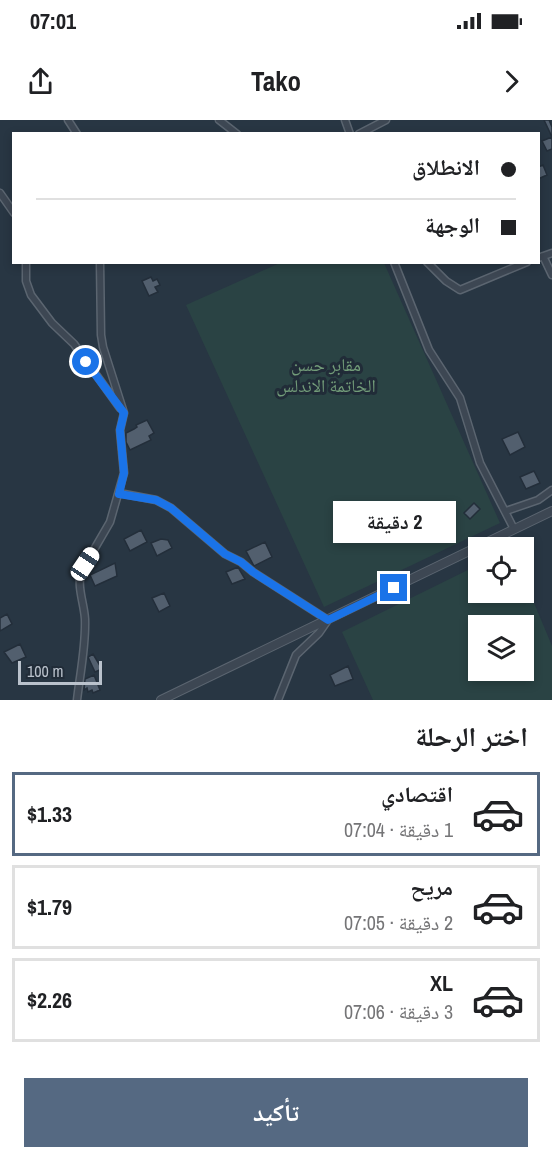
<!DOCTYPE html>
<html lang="ar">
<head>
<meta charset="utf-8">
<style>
	:root { --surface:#fff; --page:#f2f2f2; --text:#202124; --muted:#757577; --line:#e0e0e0; --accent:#556982 }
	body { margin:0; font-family:"Archivo Narrow","Noto Naskh Arabic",sans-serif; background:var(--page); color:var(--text); direction:rtl; height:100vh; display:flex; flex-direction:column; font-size:22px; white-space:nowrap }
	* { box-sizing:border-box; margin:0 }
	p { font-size:20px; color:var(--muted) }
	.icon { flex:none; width:33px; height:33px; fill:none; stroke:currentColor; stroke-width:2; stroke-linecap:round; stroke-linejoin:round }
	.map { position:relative; height:580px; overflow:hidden; direction:ltr }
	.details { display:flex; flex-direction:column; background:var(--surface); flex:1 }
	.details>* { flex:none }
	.top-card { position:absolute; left:12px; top:12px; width:528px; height:132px; border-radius:0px; box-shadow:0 3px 9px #0003; direction:rtl; display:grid; align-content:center; height:132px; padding:0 24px; background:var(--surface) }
	.buttons { position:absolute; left:468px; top:417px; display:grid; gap:12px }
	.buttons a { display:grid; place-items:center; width:66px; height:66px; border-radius:0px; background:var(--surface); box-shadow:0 3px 9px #0003; font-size:30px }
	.scale { position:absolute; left:18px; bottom:15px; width:84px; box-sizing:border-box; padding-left:6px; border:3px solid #bac2cc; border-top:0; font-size:16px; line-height:21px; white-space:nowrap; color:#bac2cc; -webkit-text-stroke:4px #212c38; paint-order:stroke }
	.end { position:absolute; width:27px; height:27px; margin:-14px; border:8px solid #1a73e8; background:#fff; box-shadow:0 0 0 3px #fff }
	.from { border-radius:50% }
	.bubble { position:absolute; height:42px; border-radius:0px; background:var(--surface); box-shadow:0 3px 9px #0003; font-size:20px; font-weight:700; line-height:42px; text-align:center; direction:rtl }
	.car { position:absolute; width:18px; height:36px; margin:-18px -9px; border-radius:8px; box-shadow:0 0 4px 2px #0007; background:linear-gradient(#fff 24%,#345 0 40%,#fff 0 76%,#345 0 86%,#fff 0) }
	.top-card b { display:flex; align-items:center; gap:21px; height:57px; font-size:22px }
	.top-card b+b { border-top:2px solid var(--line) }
	.top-card i { width:15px; height:15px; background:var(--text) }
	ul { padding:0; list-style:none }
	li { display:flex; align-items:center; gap:18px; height:84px; margin:0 12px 9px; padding:0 12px; border:3px solid var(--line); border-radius:0px }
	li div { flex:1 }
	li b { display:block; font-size:22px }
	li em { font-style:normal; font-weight:700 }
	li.selected { border-color:var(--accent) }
	li>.icon { width:54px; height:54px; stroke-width:1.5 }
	h2 { padding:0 24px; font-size:27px; line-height:72px }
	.cta { display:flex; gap:12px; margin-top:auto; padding:12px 24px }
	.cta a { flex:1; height:69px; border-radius:0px; background:var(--accent); color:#fff; font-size:24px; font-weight:700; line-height:69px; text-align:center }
	.status { display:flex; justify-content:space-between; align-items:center; height:42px; padding:0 30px; background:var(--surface); direction:ltr }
	.status svg { height:16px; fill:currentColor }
	header { display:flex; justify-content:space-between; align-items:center; height:78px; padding:0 24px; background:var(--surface); font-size:27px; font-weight:700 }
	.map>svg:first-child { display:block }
	.green { fill:#2a4344; fill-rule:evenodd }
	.building { fill:#525f6e; stroke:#232e3a; stroke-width:1.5 }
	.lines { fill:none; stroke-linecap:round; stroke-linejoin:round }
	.minor-casing { stroke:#5b6570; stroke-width:9 }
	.tertiary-casing { stroke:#5b6570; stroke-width:10 }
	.minor { stroke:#3d4753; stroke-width:6 }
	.tertiary { stroke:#3d4753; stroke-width:8 }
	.route { stroke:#1a73e8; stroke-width:8 }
	.labels { text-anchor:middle; stroke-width:6; stroke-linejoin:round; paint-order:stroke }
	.park-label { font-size:18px; fill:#729c79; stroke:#212c38 }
</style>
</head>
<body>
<div class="status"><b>07:01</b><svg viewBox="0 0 49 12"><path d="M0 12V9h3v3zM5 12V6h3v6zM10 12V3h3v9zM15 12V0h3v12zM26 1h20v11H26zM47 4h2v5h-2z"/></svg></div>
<header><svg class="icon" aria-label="forward" viewBox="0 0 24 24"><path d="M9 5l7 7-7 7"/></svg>Tako<svg class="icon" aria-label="share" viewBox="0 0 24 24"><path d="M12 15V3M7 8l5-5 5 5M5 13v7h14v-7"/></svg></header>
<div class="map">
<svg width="552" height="580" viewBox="0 0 552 580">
	<rect width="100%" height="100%" fill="#283643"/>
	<path class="green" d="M280,143H384L500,403L324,487L186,185Z
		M478,445V472H524V459L552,526V580H373L342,512ZM478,506H524V550H478Z"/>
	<path class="building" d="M544,0H549L552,7V29L547,31L542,21L552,17Z
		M543,45L547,55L538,59V47Z
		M151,157L153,161L157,159L160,165L155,167L158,172L149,176L142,161Z
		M147,300L154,313L149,316L151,320L130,330L126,322V313L134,309L137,307L136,305Z
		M518,312L525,327L510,335L502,319Z
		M534,351L540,363L526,369L520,357Z
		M474,383L480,389L470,399L464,393Z
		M141,410L147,422L130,431L124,419Z
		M161,419L168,420L172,428L157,436L151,423Z
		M265,422L272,437L254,446L246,431Z
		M115,443L117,456L95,466L90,455Z
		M238,447L245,459L232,464L226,452Z
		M164,473L170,486L159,492L152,478Z
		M7,494L12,504L0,511V498Z
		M20,524L26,537L12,543L4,532Z
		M93,534L102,549L95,552L88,537Z
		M348,546L353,559L335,566L330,555Z
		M94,555L100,570L93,573L92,570L88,572L87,568L84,570L85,559Z"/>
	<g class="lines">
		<g class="minor-casing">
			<path id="minor" d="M68,0L77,14
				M219,0L237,14
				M345,0L350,14
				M359,14L386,0
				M0,73L14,93
				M543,136L552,155
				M538,138L552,133
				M26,142V161L31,175L52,203L74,224L120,288
				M394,142L429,230L460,278L480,343L514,409
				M427,142L446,161L460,170L527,142
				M119,373L156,380L171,388L225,434L241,442L253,452L328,500L319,513L296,535L278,580
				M506,391L538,380L552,370
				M77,580C80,554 86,526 85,499C84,483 77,468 81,452L110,402L124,353L120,310L124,293L103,227L101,215L100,142"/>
		</g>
		<g class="tertiary-casing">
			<path id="tertiary" d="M161,580L552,391"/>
		</g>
		<use href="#minor" class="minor"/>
		<use href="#tertiary" class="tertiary"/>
	</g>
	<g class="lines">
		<path class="route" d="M86,242L124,293L120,310L124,353L119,374L156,380L171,388L225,434L241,442L253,452L328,500L394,468"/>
	</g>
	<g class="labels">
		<g class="park-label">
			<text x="326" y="251">مقابر حسن<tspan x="326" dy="21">الخاتمة الاندلس</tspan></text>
		</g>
	</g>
</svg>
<div class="buttons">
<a><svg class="icon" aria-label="locate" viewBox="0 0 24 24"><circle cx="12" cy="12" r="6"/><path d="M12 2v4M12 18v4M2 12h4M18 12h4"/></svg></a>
<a><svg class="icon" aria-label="layers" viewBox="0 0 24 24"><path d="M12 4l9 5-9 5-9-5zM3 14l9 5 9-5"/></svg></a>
</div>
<div class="scale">100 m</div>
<i class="end from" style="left:86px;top:242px"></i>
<i class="end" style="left:394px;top:468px"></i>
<div class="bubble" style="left:333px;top:381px;width:123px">2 دقيقة</div>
<i class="car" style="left:85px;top:444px;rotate:34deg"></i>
<div class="top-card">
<b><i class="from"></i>الانطلاق</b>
<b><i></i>الوجهة</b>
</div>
</div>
<section class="details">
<h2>اختر الرحلة</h2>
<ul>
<li class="selected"><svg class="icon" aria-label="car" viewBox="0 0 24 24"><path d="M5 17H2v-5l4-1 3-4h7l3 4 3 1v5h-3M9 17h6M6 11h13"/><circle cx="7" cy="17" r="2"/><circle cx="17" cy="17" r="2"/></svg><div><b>اقتصادي</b><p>1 دقيقة · 07:04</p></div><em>$1.33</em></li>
<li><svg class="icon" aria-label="car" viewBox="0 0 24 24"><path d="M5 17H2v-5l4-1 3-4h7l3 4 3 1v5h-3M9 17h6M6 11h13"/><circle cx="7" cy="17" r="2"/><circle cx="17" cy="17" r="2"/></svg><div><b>مريح</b><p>2 دقيقة · 07:05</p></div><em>$1.79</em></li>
<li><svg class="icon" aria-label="car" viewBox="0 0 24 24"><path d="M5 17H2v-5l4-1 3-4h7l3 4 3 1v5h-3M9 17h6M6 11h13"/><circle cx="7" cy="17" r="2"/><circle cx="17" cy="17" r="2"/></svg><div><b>XL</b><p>3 دقيقة · 07:06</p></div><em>$2.26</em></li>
</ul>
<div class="cta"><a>تأكيد</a></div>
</section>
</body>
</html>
